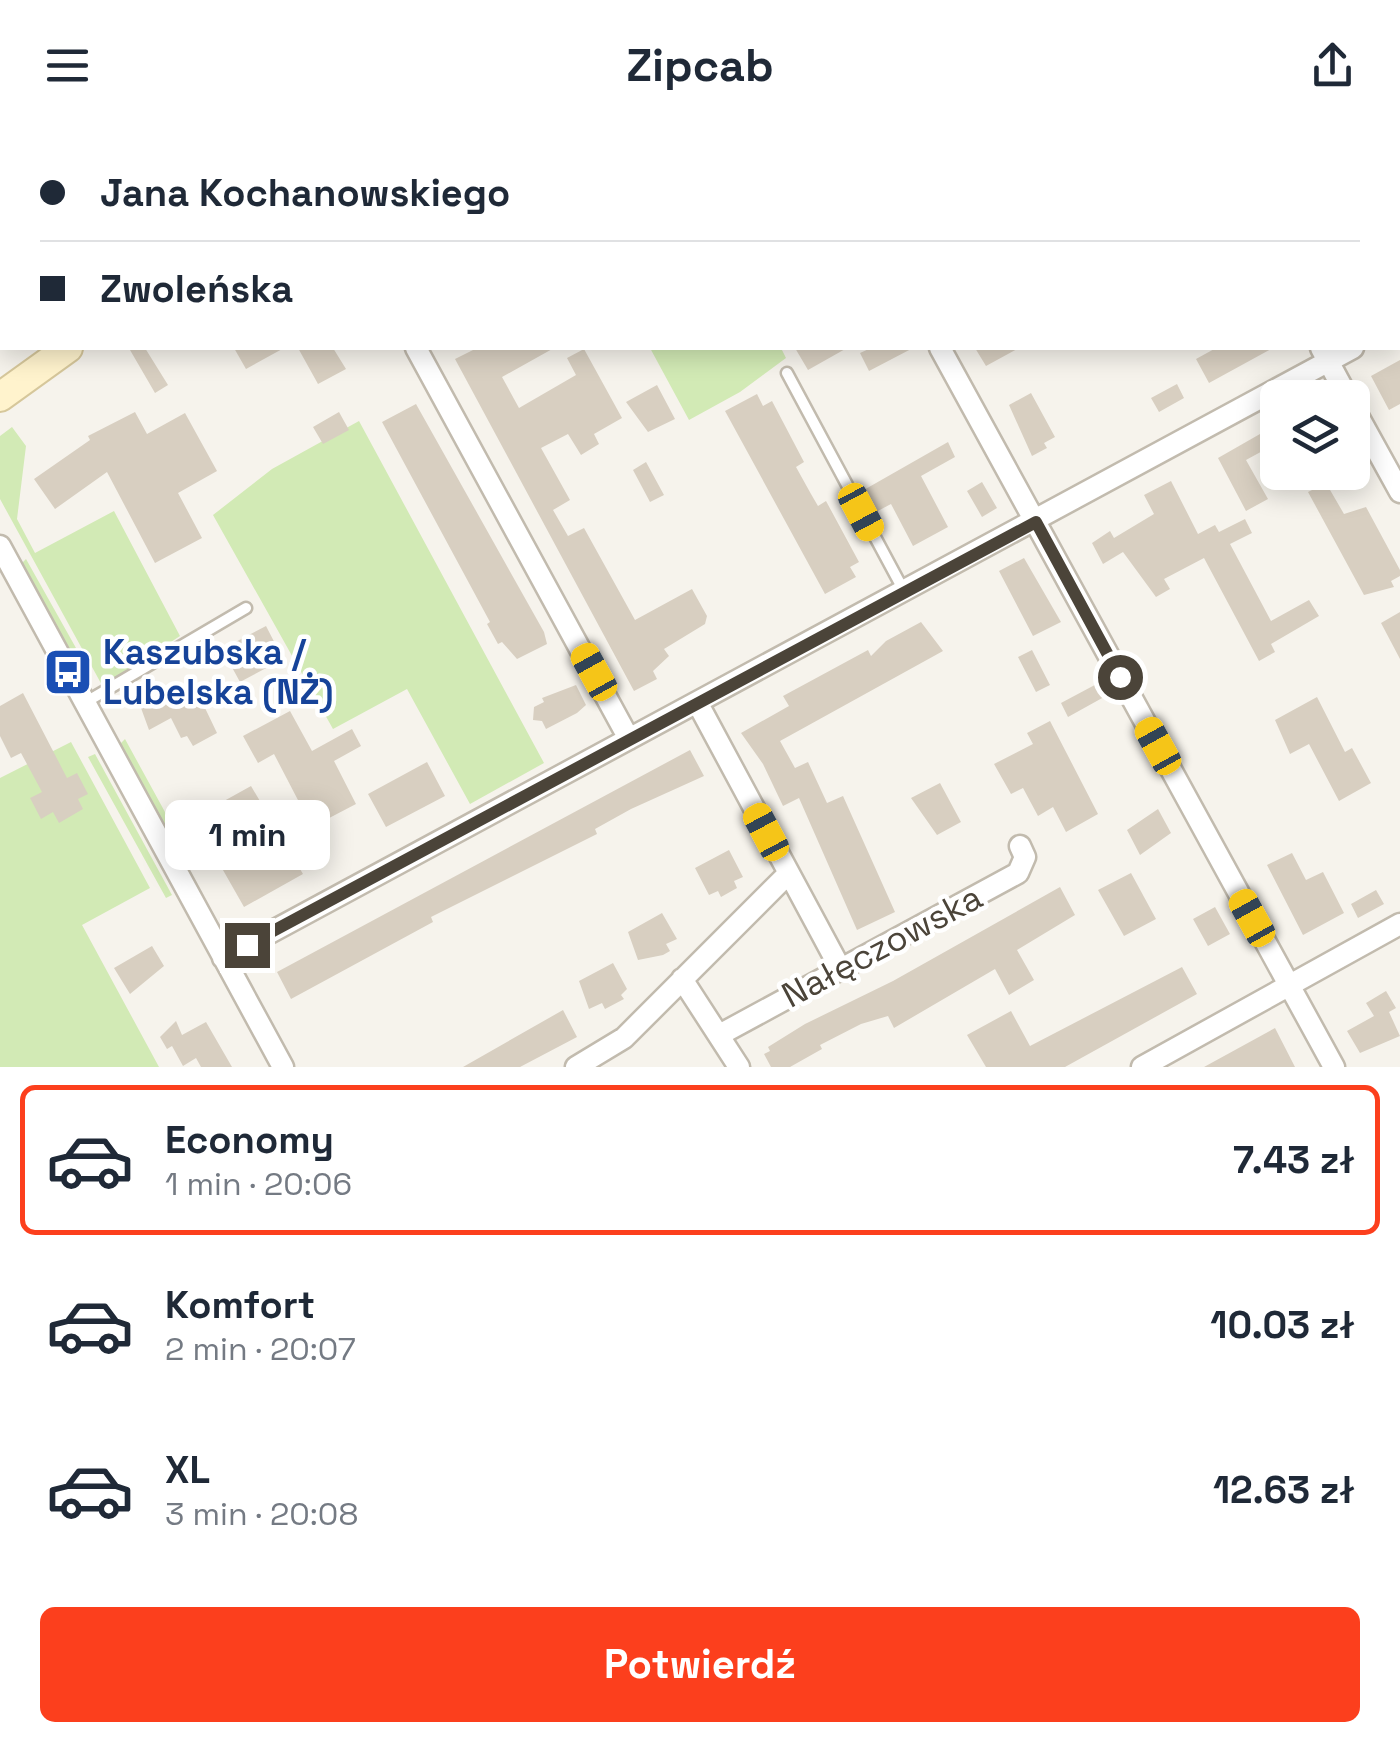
<!DOCTYPE html>
<html lang="pl">
<head>
<meta charset="utf-8">
<style>
	:root { --surface:#fff; --page:#f2f2f3; --text:#1f2937; --muted:#747a83; --line:#e0e1e3; --accent:#fc3f1d }
	body { margin:0; font-family:"Space Grotesk",sans-serif; background:var(--page); color:var(--text); height:100vh; display:flex; flex-direction:column; font-size:38px; white-space:nowrap }
	* { box-sizing:border-box; margin:0 }
	p { font-size:32px; color:var(--muted) }
	.icon { flex:none; width:55px; height:55px; fill:none; stroke:currentColor; stroke-width:2; stroke-linecap:round; stroke-linejoin:round }
	.map { position:relative; height:937px; overflow:hidden }
	.sheet { display:flex; flex-direction:column; background:var(--surface); flex:1 }
	.sheet>* { flex:none }
	.top-card { position:absolute; left:0px; top:0px; width:1400px; height:220px; box-shadow:0 5px 25px #0003; display:grid; align-content:center; height:220px; padding:0 40px; background:var(--surface) }
	.controls { position:absolute; left:1260px; top:250px; display:grid; gap:20px }
	.controls a { display:grid; place-items:center; width:110px; height:110px; border-radius:15px; background:var(--surface); box-shadow:0 5px 25px #0003; font-size:50px }
	.end { position:absolute; width:45px; height:45px; margin:-22px; border:12px solid #4b4439; background:#fff; box-shadow:0 0 0 5px #fff }
	.from { border-radius:50% }
	.bubble { position:absolute; height:70px; border-radius:15px; background:var(--surface); box-shadow:0 5px 25px #0003; font-size:32px; font-weight:700; line-height:70px; text-align:center }
	.car { position:absolute; width:30px; height:60px; margin:-30px -15px; border-radius:12px; box-shadow:0 0 8px 2px #0007; background:linear-gradient(#f5c518 24%,#345 0 40%,#f5c518 0 76%,#345 0 86%,#f5c518 0) }
	.top-card b { display:flex; align-items:center; gap:35px; height:95px; font-size:38px }
	.top-card b+b { border-top:2px solid var(--line) }
	.top-card i { width:25px; height:25px; background:var(--text) }
	ul { padding:18px 0 0; list-style:none }
	li { display:flex; align-items:center; gap:30px; height:150px; margin:0 20px 15px; padding:0 20px; border:5px solid transparent; border-radius:15px }
	li div { flex:1 }
	li b { display:block; font-size:38px }
	li em { font-style:normal; font-weight:700 }
	li.on { border-color:var(--accent) }
	li>.icon { width:90px; height:90px; stroke-width:1.5 }
	.cta { display:flex; gap:20px; margin-top:auto; padding:20px 40px }
	.cta a { flex:1; height:115px; border-radius:15px; background:var(--accent); color:#fff; font-size:40px; font-weight:700; line-height:115px; text-align:center }
	header { display:flex; justify-content:space-between; align-items:center; height:130px; padding:0 40px; background:var(--surface); font-size:45px; font-weight:700 }
	.map>svg:first-child { display:block }
	.green { fill:#d2eab5 }
	.building { fill:#d8cfc1 }
	.lines { fill:none; stroke-linecap:round; stroke-linejoin:round }
	.lane-casing { stroke:#c2bbae; stroke-width:15 }
	.street-casing { stroke:#c2bbae; stroke-width:25 }
	.secondary-casing { stroke:#d6c79b; stroke-width:32 }
	.lane { stroke:#fff; stroke-width:10 }
	.street { stroke:#fff; stroke-width:20 }
	.secondary { stroke:#fff3cd; stroke-width:28 }
	.route { stroke:#4b4439; stroke-width:12 }
	.labels { text-anchor:middle; stroke-width:9; stroke-linejoin:round; paint-order:stroke }
	.transit-label { font-size:35px; font-weight:bold; fill:#164399; stroke:#fff; text-anchor:start }
	.street-label { font-size:35px; fill:#4b4439; stroke:#fff }
</style>
</head>
<body>
<header><svg class="icon" aria-label="menu" viewBox="0 0 24 24"><path d="M4 6h16M4 12h16M4 18h16"/></svg>Zipcab<svg class="icon" aria-label="share" viewBox="0 0 24 24"><path d="M12 15V3M7 8l5-5 5 5M5 13v7h14v-7"/></svg></header>
<div class="map">
<svg width="1400" height="937" viewBox="0 0 1400 937">
	<rect width="100%" height="100%" fill="#f6f3ec"/>
	<path class="green" d="M650,218H781L786,228L740,262L689,290Z
		M359,291L544,633L470,674L407,559L333,599L213,385L272,339Z
		M12,297L26,316L17,389L35,423L114,381L180,506L103,557L0,369V306Z
		M26,429L76,518L67,523L20,435Z
		M125,609L171,693L160,696L118,616Z
		M71,612L150,758L82,795L159,937H0V648Z
		M95,624L172,765L166,768L88,627Z"/>
	<path class="building" d="M134,218H145L168,255L155,263L130,220Z
		M234,218H284L246,239Z
		M298,218H333L346,239L318,254Z
		M477,218H554L502,247L519,278L576,245L567,228L584,219L622,288L594,304L599,314L581,325L568,304L541,318L570,370L553,380L568,406L584,398L635,490L692,459L707,486L705,494L664,519L669,526L653,541L657,549L634,561L455,229Z
		M795,218H847L808,240Z
		M871,218H913L869,241L860,223Z
		M975,218H1019L986,236Z
		M1216,218H1273L1209,253L1196,229Z
		M1400,230V274L1389,280L1371,246Z
		M1177,254L1184,268L1159,282L1151,268Z
		M657,255L675,289L648,302L626,272Z
		M1031,263L1055,307L1044,313L1047,318L1032,326L1009,275Z
		M757,264L763,276L772,271L804,332L796,337L811,364L818,376L826,371L859,432L850,437L856,447L825,464L725,281Z
		M416,274L544,502L547,514L517,529L502,512L498,514L487,494L490,492L382,292Z
		M135,282L147,304L185,283L217,341L178,363L202,408L155,433L107,342L55,379L34,349L90,310L88,306Z
		M339,282L349,300L323,314L313,297Z
		M1267,300L1275,314L1246,330L1268,369L1246,381L1218,328Z
		M948,312L955,327L921,346L948,397L913,416L891,374L874,383L862,361Z
		M646,332L664,365L650,372L633,340Z
		M1171,351L1198,404L1215,395L1219,402L1245,389L1252,403L1230,414L1271,491L1309,470L1319,486L1271,514L1275,522L1259,531L1204,428L1164,449L1170,459L1156,467L1123,422L1103,434L1092,413L1110,401L1114,408L1154,384L1144,365Z
		M982,352L997,378L982,387L967,361Z
		M1326,353L1344,384L1366,377L1400,440V446L1391,451L1394,457L1364,465L1308,362Z
		M1024,428L1061,492L1033,506L999,441Z
		M1400,482V529L1381,493Z
		M921,492L943,521L780,611L795,638L808,632L827,673L843,666L895,782L857,800L799,668L783,676L763,634L741,603L789,576L783,566L868,520L871,526L886,511Z
		M266,496L283,529L240,552L222,519Z
		M1032,520L1050,555L1036,562L1018,527Z
		M1106,549L1113,562L1068,587L1061,573Z
		M194,555L217,603L193,616L187,606L181,608L171,588L149,600L141,578Z
		M576,555L586,575L577,583L546,599L542,591L533,590L534,577L544,572L542,568Z
		M23,563L67,648L77,643L88,664L78,669L83,679L59,693L53,682L41,689L30,668L42,662L21,623L11,628L0,606V576Z
		M1317,567L1345,622L1352,618L1371,653L1339,671L1309,614L1290,624L1275,590Z
		M290,581L312,621L352,599L361,616L334,631L356,674L312,697L274,624L258,633L243,606Z
		M1050,591L1098,684L1066,702L1053,677L1038,686L1023,658L1011,664L994,634L1033,614L1027,603Z
		M690,620L704,646L631,679L595,699L597,704L431,787L433,792L291,869L277,842Z
		M427,632L445,666L386,697L368,664Z
		M940,653L961,692L937,705L911,668Z
		M251,656L303,744L244,777L215,726L236,714L215,676Z
		M1158,679L1171,703L1140,725L1127,700Z
		M729,720L743,747L734,751L737,758L721,767L718,761L709,765L695,738Z
		M1292,723L1306,750L1323,742L1344,783L1303,805L1267,735Z
		M1131,743L1156,789L1124,806L1098,760Z
		M1060,757L1075,785L1017,820L1034,850L1009,865L995,839L894,898L888,886L861,894L820,915L822,919L790,937H771L764,924L770,921L768,917L805,894L893,851Z
		M1376,760L1384,774L1358,788L1351,774Z
		M1215,777L1230,804L1208,816L1193,789Z
		M662,783L677,809L666,814L670,821L663,825L638,830L628,802Z
		M152,816L164,836L130,864L114,838Z
		M613,833L627,859L621,865L624,869L605,879L602,873L589,879L579,851Z
		M1182,837L1197,864L1065,937H986L967,905L1011,881L1030,916Z
		M1386,861L1396,878L1389,882L1400,906L1360,923L1347,901L1374,886L1366,873Z
		M563,880L577,907L520,937H463Z
		M176,891L182,905L206,892L232,937H201L196,928L183,936L172,916L167,919L160,907Z
		M1275,898L1295,937H1204Z"/>
	<g class="lines">
		<g class="lane-casing">
			<path id="lane" d="M340,0L342,2
				M465,0L467,2
				M787,243L904,461
				M86,572L246,478"/>
		</g>
		<g class="street-casing">
			<path id="street" d="M136,0L137,2
				M820,0L821,2
				M1198,0L1199,2
				M1398,193L1400,192
				M416,218L629,609
				M940,218L1334,937
				M1321,218L1348,268
				M1352,275L1400,362
				M0,416L283,937
				M697,572L840,838
				M223,828L1353,218
				M682,849L739,937
				M721,904L1018,743L1025,727L1020,716
				M576,937L624,908L788,744
				M1142,937L1400,794"/>
		</g>
		<g class="secondary-casing">
			<path id="secondary" d="M361,2L364,0
				M0,267L68,218"/>
		</g>
		<use href="#lane" class="lane"/>
		<use href="#street" class="street"/>
		<use href="#secondary" class="secondary"/>
	</g>
	<g class="lines">
		<path class="route" d="M247,815L1036,392L1120,547"/>
	</g>
	<defs>
		<g id="bus-square" transform="scale(2.5)"><rect x="-9" y="-9" width="18" height="18" rx="4" fill="#1a4fb4" stroke="#fff"/><path d="M-5-6H5V4H4V6H2V4H-2V6H-4V4H-5ZM-3.5-4V0h7V-4ZM-3.5 1.2v1.5H-2V1.2ZM2 1.2v1.5H3.5V1.2Z" fill="#fff"/></g>
	</defs>
	<g fill-rule="evenodd">
		<use href="#bus-square" x="68" y="542"/>
	</g>
	<g class="labels">
		<g class="transit-label">
			<text x="103" y="534">Kaszubska /<tspan x="103" dy="40">Lubelska (NŻ)</tspan></text>
		</g>
		<g class="street-label">
			<text transform="translate(882 816) rotate(-28)" y="12">Nałęczowska</text>
		</g>
	</g>
</svg>
<div class="controls">
<a><svg class="icon" aria-label="layers" viewBox="0 0 24 24"><path d="M12 4l9 5-9 5-9-5zM3 14l9 5 9-5"/></svg></a>
</div>
<i class="end from" style="left:1120px;top:547px"></i>
<i class="end" style="left:247px;top:815px"></i>
<div class="bubble" style="left:165px;top:670px;width:165px">1 min</div>
<i class="car" style="left:861px;top:382px;rotate:152deg"></i>
<i class="car" style="left:594px;top:542px;rotate:331deg"></i>
<i class="car" style="left:1158px;top:616px;rotate:331deg"></i>
<i class="car" style="left:766px;top:702px;rotate:332deg"></i>
<i class="car" style="left:1252px;top:788px;rotate:331deg"></i>
<div class="top-card">
<b><i class="from"></i>Jana Kochanowskiego</b>
<b><i></i>Zwoleńska</b>
</div>
</div>
<section class="sheet">
<ul>
<li class="on"><svg class="icon" aria-label="car" viewBox="0 0 24 24"><path d="M5 17H2v-5l4-1 3-4h7l3 4 3 1v5h-3M9 17h6M6 11h13"/><circle cx="7" cy="17" r="2"/><circle cx="17" cy="17" r="2"/></svg><div><b>Economy</b><p>1 min · 20:06</p></div><em>7.43 zł</em></li>
<li><svg class="icon" aria-label="car" viewBox="0 0 24 24"><path d="M5 17H2v-5l4-1 3-4h7l3 4 3 1v5h-3M9 17h6M6 11h13"/><circle cx="7" cy="17" r="2"/><circle cx="17" cy="17" r="2"/></svg><div><b>Komfort</b><p>2 min · 20:07</p></div><em>10.03 zł</em></li>
<li><svg class="icon" aria-label="car" viewBox="0 0 24 24"><path d="M5 17H2v-5l4-1 3-4h7l3 4 3 1v5h-3M9 17h6M6 11h13"/><circle cx="7" cy="17" r="2"/><circle cx="17" cy="17" r="2"/></svg><div><b>XL</b><p>3 min · 20:08</p></div><em>12.63 zł</em></li>
</ul>
<div class="cta"><a>Potwierdź</a></div>
</section>
</body>
</html>
